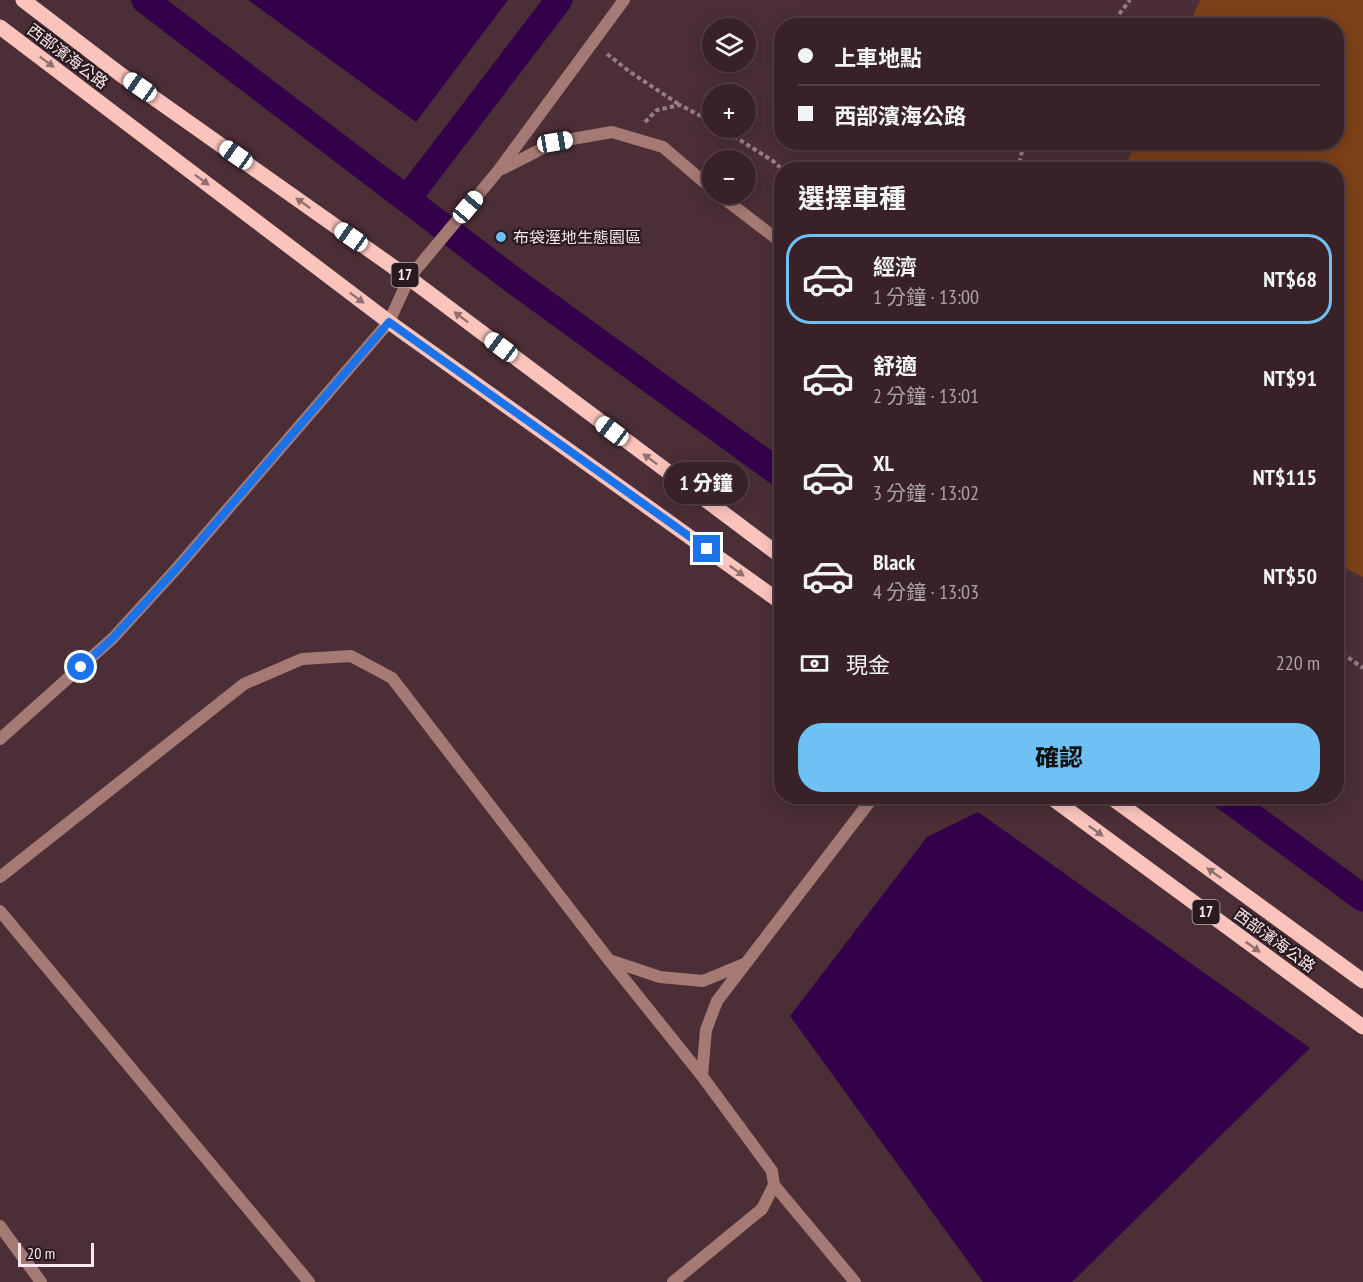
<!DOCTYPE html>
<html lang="zh-TW">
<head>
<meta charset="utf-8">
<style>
	:root { --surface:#382228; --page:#432f34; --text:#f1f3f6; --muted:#aba4a8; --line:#523f45; --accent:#6dc2f3 }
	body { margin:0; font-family:"PT Sans Narrow","Noto Sans TC",sans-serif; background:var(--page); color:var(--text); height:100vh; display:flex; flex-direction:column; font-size:22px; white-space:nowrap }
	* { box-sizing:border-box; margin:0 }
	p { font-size:20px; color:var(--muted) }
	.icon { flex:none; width:33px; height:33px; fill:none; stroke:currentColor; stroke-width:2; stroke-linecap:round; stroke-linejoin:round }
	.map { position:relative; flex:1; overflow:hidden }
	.details { position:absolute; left:774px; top:162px; width:570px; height:642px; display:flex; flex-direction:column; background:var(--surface); border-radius:24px; box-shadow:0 3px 15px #0003,0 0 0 2px var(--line) }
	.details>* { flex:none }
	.guide { position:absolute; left:774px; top:18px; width:570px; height:132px; border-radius:24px; box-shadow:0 3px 15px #0003,0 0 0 2px var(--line); display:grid; align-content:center; height:132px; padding:0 24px; background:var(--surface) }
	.controls { position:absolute; left:702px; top:18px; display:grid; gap:12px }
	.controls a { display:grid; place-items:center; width:54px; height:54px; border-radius:50%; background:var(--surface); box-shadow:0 3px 15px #0003,0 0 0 2px var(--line); font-size:30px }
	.scale { position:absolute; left:18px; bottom:15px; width:76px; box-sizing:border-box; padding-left:6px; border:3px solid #fbe7ec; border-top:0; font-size:16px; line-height:21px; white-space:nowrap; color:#fbe7ec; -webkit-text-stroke:4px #281a1e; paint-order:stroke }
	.end { position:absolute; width:27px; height:27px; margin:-14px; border:8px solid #1a73e8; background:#fff; box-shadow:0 0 0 3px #fff }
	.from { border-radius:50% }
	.bubble { position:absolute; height:42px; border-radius:21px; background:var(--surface); box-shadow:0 3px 15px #0003,0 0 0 2px var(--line); font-size:20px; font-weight:800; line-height:42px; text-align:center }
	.car { position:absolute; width:18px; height:36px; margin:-18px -9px; border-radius:8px; box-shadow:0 0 4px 2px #0007; background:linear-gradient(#fff 24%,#345 0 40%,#fff 0 76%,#345 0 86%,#fff 0) }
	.guide b { display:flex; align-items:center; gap:21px; height:57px; font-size:22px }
	.guide b+b { border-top:2px solid var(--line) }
	.guide i { width:15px; height:15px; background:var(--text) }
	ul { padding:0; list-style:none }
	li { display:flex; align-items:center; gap:18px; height:90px; margin:0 12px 9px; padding:0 12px; border:3px solid transparent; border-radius:24px }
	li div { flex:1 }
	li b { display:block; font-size:22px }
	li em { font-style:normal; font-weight:800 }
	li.current { border-color:var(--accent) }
	li>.icon { width:54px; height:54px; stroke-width:1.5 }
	h2 { padding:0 24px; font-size:27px; line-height:72px }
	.pay { display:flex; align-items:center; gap:15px; height:66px; padding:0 24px; font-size:22px }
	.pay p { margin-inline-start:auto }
	.cta { display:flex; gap:12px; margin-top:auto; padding:12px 24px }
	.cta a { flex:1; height:69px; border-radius:24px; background:var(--accent); color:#111; font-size:24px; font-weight:800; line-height:69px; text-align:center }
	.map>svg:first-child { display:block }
	.green { fill:#7b4119 }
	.water { fill:#33004a }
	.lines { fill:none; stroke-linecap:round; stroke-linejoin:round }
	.canal { stroke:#33004a; stroke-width:27 }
	.path { stroke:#967c83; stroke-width:4; stroke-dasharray:4.5 3; stroke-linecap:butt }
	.service { stroke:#a57974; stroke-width:12 }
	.minor { stroke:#a57974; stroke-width:12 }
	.primary { stroke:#fac4bd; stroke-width:15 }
	.oneway { fill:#916f6e }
	.route { stroke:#1a73e8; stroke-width:8 }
	.poi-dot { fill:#6dc2f3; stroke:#281a1e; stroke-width:2 }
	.labels { text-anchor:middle; stroke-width:4.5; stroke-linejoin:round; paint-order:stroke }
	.shield { fill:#281a1e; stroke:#bcaaae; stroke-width:1.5 }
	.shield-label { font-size:15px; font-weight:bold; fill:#fbe7ec }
	.street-label { font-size:16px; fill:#fbe7ec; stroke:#281a1e }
	.poi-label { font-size:16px; fill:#fbe7ec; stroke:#281a1e; text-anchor:start }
</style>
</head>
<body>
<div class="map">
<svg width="1363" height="1282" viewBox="0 0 1363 1282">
	<rect width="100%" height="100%" fill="#4b2e36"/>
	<path class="green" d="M1200,0H1363V577L1337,564L1336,170L1124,169L1136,143L1336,142V26L1189,25Z"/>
	<path class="water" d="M248,0H508L416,122Z
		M978,812L1310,1048L1072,1282H983L790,1016L927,837Z"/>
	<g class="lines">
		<path class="canal" d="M145,0L513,280L782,475
			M407,199L559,0
			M1224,796L1363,898"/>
		<path class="path" d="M1110,26L1130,0
			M607,54L630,72L680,105
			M645,122L657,110L680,105L712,122
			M721,128L773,161L783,170
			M1018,170L1024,142
			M1336,649L1363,668"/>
		<path class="service" d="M502,169L555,142L612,132L663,147L712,189
			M718,194L782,243
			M409,278L498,171L624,0
			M0,877L244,684L302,659L351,656L392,678L609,960L702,1076L772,1171L774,1185L762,1209L673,1282
			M0,911L309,1282
			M609,960L660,977L703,981L744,964
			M702,1076L706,1030L717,1001L874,796
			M774,1185L855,1282"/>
		<path class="minor" d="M0,739L113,638L177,568L389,322L409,278
			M0,1226L41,1282"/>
		<path class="primary" d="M23,0L120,74L409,278L782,557
			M0,27L389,322L782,603
			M1049,796L1363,1027
			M1109,796L1363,981"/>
	</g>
	<defs><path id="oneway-solid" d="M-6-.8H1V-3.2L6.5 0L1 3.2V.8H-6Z" transform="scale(1.5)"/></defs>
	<g class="oneway">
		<use href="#oneway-solid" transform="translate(47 62) rotate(37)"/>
		<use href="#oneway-solid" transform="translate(202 180) rotate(37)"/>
		<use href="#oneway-solid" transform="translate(303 203) rotate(-145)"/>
		<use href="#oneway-solid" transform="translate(357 298) rotate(37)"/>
		<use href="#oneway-solid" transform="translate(461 317) rotate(-143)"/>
		<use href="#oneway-solid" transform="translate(650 459) rotate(-143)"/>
		<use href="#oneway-solid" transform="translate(737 571) rotate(36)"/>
		<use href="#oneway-solid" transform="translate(1096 831) rotate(36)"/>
		<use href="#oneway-solid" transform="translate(1214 873) rotate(-144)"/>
		<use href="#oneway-solid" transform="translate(1253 947) rotate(36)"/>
	</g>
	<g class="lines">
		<path class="route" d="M81,667L113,638L177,568L389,322L707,549"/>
	</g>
	<circle class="poi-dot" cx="501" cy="237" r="6"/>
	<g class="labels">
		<g class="shield">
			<rect x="391.5" y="263" width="27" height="24" rx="4.5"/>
			<rect x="1192.5" y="900" width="27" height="24" rx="4.5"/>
		</g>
		<g class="shield-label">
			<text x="405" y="280">17</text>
			<text x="1206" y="917">17</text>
		</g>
		<g class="street-label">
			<text transform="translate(68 56) rotate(37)" y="6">西部濱海公路</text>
			<text transform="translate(1275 940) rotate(36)" y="6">西部濱海公路</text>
		</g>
		<g class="poi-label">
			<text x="513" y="243">布袋溼地生態園區</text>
		</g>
	</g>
</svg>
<div class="controls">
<a><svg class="icon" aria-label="layers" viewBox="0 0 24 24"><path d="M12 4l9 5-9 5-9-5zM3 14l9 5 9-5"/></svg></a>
<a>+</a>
<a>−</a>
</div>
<div class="scale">20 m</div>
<i class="end from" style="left:81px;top:667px"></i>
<i class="end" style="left:707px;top:549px"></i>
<div class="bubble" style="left:664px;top:462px;width:84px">1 分鐘</div>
<i class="car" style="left:140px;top:87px;rotate:305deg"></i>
<i class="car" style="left:555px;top:142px;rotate:80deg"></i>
<i class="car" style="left:236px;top:155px;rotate:305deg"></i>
<i class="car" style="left:468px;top:207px;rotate:40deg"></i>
<i class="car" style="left:351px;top:237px;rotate:305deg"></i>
<i class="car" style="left:501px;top:347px;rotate:307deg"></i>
<i class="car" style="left:612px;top:431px;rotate:307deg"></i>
<div class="guide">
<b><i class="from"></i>上車地點</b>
<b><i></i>西部濱海公路</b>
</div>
<section class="details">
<h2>選擇車種</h2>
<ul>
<li class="current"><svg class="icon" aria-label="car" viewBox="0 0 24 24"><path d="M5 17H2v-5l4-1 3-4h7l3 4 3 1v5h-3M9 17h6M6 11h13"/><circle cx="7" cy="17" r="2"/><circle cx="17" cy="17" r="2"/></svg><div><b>經濟</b><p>1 分鐘 · 13:00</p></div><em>NT$68</em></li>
<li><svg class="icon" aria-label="car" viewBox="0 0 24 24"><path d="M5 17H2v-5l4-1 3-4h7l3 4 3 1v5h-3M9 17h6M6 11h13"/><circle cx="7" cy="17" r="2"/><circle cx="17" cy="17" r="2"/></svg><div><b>舒適</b><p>2 分鐘 · 13:01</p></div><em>NT$91</em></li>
<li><svg class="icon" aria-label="car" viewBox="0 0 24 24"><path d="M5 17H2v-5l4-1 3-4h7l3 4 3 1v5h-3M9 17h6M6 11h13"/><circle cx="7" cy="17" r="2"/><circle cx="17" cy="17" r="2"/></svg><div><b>XL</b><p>3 分鐘 · 13:02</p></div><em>NT$115</em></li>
<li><svg class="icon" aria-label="car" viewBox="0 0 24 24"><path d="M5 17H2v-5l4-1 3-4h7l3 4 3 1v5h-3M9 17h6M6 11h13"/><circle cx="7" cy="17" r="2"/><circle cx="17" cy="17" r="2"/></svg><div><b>Black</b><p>4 分鐘 · 13:03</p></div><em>NT$50</em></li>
</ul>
<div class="pay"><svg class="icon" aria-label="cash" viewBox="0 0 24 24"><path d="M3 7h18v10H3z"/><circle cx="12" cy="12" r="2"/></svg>現金<p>220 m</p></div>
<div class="cta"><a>確認</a></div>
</section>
</div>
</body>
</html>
